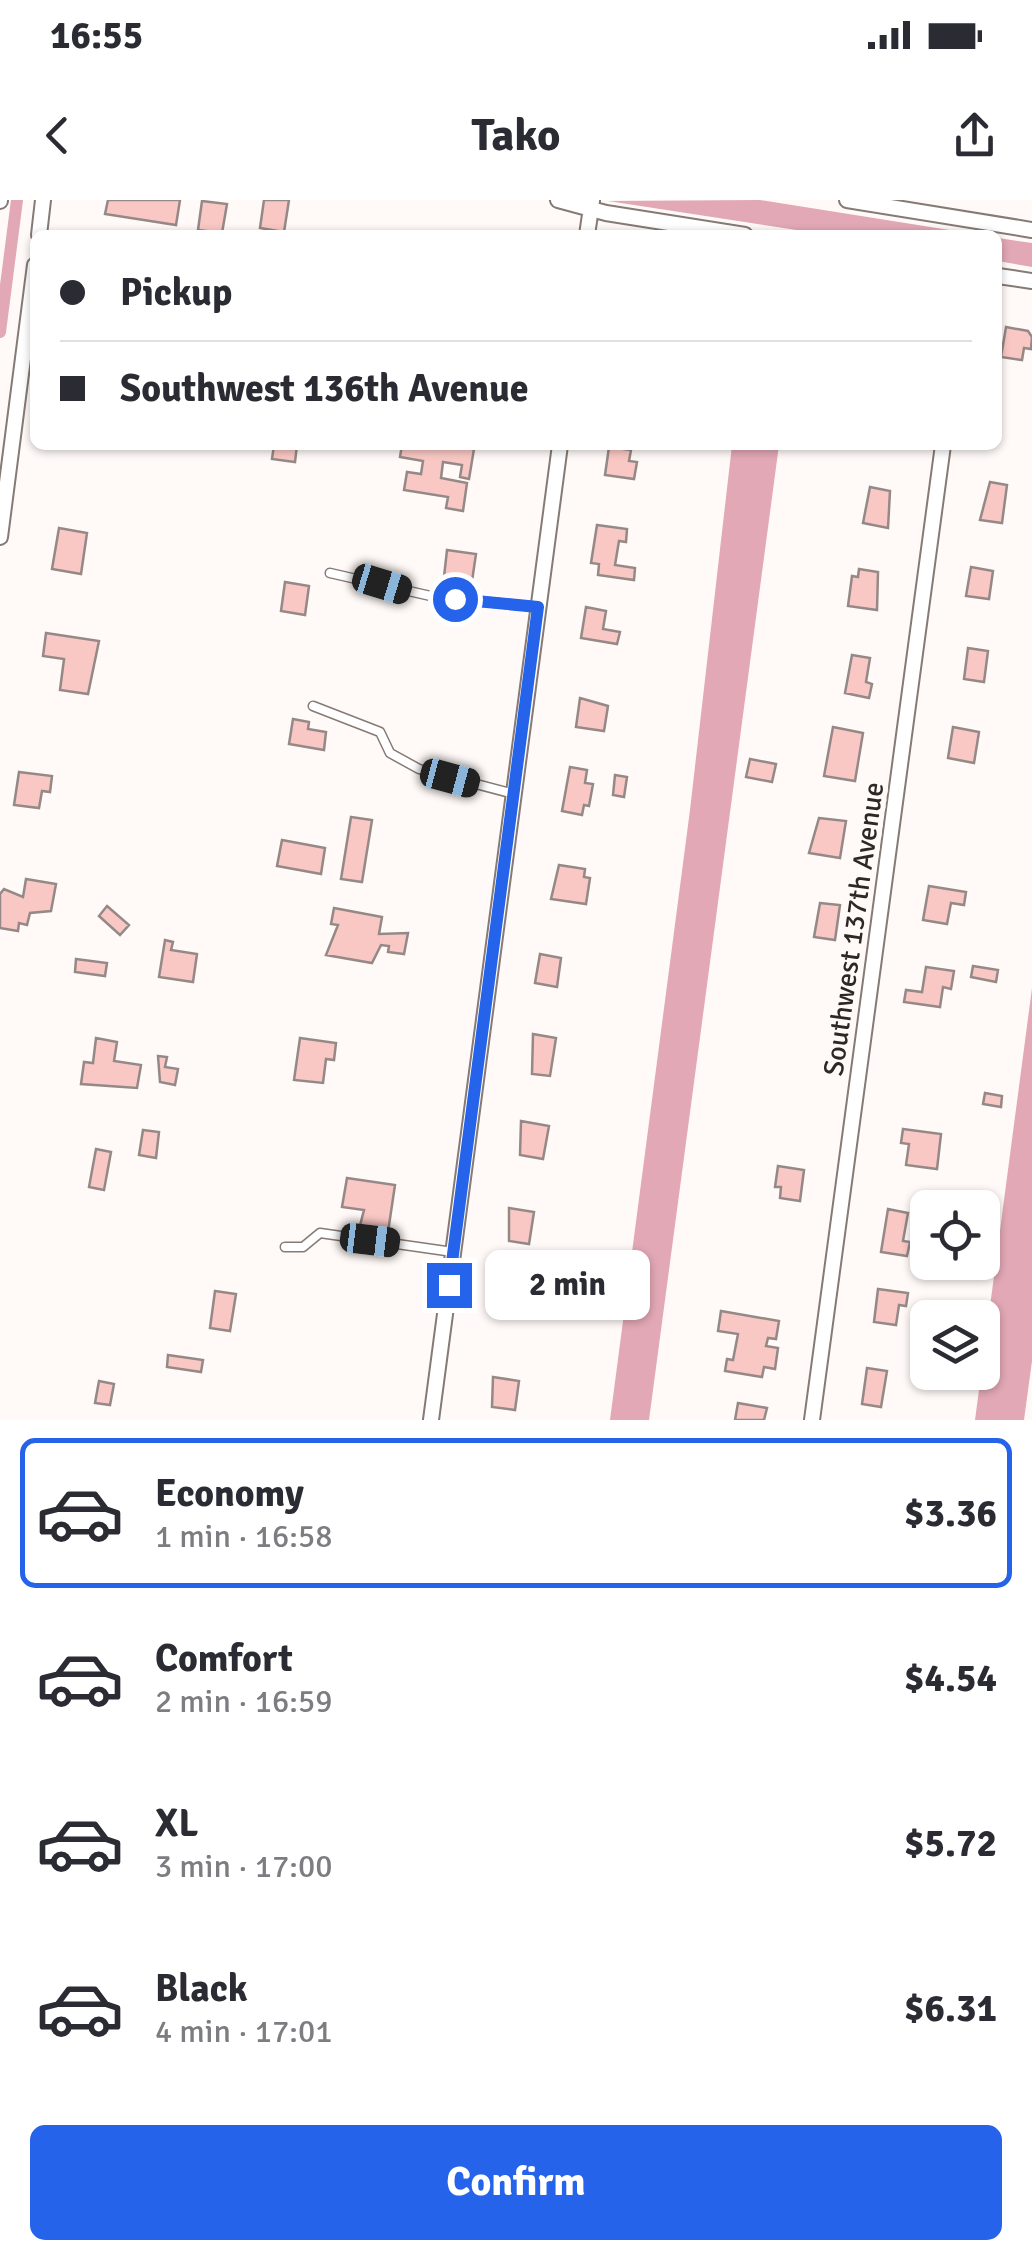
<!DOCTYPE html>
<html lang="en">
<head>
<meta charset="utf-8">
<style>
	:root { --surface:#fff; --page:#f7f7f7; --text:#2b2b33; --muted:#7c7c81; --line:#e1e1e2; --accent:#2563eb }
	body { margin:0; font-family:Signika,sans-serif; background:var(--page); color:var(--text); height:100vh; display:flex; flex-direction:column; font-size:38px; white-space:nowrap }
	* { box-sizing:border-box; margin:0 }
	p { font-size:32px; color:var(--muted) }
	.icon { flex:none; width:55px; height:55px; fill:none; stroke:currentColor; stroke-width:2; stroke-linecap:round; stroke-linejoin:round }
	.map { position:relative; height:1220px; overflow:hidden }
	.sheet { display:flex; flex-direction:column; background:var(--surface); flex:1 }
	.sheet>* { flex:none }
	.guide { position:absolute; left:30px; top:30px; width:972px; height:220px; border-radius:15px; box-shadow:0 2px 8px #0004; display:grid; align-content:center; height:220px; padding:0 30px; background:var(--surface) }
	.fabs { position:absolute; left:910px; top:990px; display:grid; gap:20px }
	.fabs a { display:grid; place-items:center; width:90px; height:90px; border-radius:15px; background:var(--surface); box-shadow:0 2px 8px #0004; font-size:50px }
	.end { position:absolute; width:45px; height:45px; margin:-22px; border:12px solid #2563eb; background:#fff; box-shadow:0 0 0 5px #fff }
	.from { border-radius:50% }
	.bubble { position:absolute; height:70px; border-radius:15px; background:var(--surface); box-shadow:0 2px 8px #0004; font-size:32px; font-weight:700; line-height:70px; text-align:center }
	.car { position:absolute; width:30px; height:60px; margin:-30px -15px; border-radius:12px; box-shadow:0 0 8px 2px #0007; background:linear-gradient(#222 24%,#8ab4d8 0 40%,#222 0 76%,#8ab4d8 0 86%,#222 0) }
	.guide b { display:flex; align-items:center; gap:35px; height:95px; font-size:38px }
	.guide b+b { border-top:2px solid var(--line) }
	.guide i { width:25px; height:25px; background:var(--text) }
	ul { padding:18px 0 0; list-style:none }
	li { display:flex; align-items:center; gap:30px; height:150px; margin:0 20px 15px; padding:0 10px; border:5px solid transparent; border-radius:15px }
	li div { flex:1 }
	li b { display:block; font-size:38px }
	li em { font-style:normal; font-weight:700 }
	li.active { border-color:var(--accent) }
	li>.icon { width:90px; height:90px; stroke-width:1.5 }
	.button { display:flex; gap:20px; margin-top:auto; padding:20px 30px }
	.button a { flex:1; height:115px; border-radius:15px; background:var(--accent); color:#fff; font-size:40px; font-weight:700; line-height:115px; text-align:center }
	.status { display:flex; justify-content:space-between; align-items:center; height:70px; padding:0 50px; background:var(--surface); direction:ltr }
	.status svg { height:28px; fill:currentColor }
	header { display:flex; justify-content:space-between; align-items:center; height:130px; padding:0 30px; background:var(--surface); font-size:45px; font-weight:700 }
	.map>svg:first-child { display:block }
	.water { fill:#e2a8b6 }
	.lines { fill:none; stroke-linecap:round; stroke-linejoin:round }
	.canal { stroke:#e2a8b6; stroke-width:12 }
	.building { fill:#fac8c4; stroke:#958987; stroke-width:2.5 }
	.service-casing { stroke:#857a75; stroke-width:11 }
	.minor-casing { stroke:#857a75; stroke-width:18 }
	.service { stroke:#fff; stroke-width:8 }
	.minor { stroke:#fff; stroke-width:14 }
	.route { stroke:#2563eb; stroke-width:12 }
	.labels { text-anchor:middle; stroke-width:10; stroke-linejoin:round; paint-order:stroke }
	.street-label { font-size:28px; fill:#2d2826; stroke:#fffaf7 }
</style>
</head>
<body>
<div class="status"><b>16:55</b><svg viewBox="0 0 49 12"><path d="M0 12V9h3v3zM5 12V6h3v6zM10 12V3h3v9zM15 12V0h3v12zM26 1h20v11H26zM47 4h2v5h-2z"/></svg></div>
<header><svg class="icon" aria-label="back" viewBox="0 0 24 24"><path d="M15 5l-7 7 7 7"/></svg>Tako<svg class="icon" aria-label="share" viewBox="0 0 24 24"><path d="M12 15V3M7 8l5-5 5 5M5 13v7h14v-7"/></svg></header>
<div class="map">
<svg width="1032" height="1220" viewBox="0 0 1032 1220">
	<rect width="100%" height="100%" fill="#fffaf7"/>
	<path class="water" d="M760,0L981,35H829L608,1Z
		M998,38L1032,43V67L998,61Z
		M732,245H779L649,1220H610L690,610Z
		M1032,788V1161L1024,1220H975Z"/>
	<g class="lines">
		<path class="canal" d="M0,132L17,0"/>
	</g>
	<path class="building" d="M108,0H180L176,25L105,14Z
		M264,0H289L284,32L260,28Z
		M202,1L227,4L222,33L198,30Z
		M1006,127L1028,131L1032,137L1031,149L1024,148L1022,160L1001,157Z
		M274,245H297L295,262L272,259Z
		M402,245L474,249L469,279L460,277L462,265L443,262L441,278L467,283L463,311L446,308L448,297L404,290L407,272L421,274L423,261L400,257Z
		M609,247L631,250L629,261L637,262L634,279L605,275Z
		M990,282L1007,285L1002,323L980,320Z
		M870,287L890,291L888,328L863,323Z
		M597,325L627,329L626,342L619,341L615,365L635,368L634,380L598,375L599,364L591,363Z
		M59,328L87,333L81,374L52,369Z
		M447,350L476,354L472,381L444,377Z
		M971,367L993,371L989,399L966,396Z
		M859,369L878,372L877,410L848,406L852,376L858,377Z
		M285,382L309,386L305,415L281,411Z
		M586,407L606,411L603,429L620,432L617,444L581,438Z
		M46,433L99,441L88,494L60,490L64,459L43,456Z
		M968,448L988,451L984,482L964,479Z
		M852,455L870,458L866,482L872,484L869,498L845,493Z
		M580,498L608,506L604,531L576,527Z
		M293,519L309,522L308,529L326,532L324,550L289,544Z
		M833,527L863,533L855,581L824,576Z
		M953,527L979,532L974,563L948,558Z
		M750,559L776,564L772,582L746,577Z
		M570,567L587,570L585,583L593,584L589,606L584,605L582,615L562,611Z
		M19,572L52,576L50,592L42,591L39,608L14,605Z
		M615,575L627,577L624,597L613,595Z
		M351,617L372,620L362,682L341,679Z
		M819,618L846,621L840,658L809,653Z
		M282,640L325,648L321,674L277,666Z
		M559,665L585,669L584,677L590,678L586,704L551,699Z
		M26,679L56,684L51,711L30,713L27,725L19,723L18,731L0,728V694L4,689L23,697Z
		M929,686L966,692L964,705L951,703L947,724L923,720Z
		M820,703L840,705L835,740L814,737Z
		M107,706L129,725L120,735L99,716Z
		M334,708L382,717L379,734L408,733L404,754L388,752L389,746L381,745L372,763L326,755L338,725L331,724Z
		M165,740L173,742L171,750L197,754L193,782L159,777Z
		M540,754L561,758L557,787L535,783Z
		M76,759L107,763L105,776L75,772Z
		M973,766L998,770L996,782L971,777Z
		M926,767L954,771L951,789L943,787L940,807L904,802L906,790L922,792Z
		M533,834L556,838L550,876L532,874Z
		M96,838L117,842L114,861L141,865L137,888L81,884L84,862L93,863Z
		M300,838L336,843L334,860L326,859L323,883L294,880Z
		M158,856L167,857L165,867L178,869L175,885L160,882Z
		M985,893L1002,896L1001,907L983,904Z
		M521,921L549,926L543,959L520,955Z
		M903,929L941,934L937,969L906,965L909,944L901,943Z
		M143,930L159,932L156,958L139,955Z
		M96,949L111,952L104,990L89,987Z
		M778,966L804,970L800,1001L780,998L781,987H775Z
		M347,978L395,985L388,1032L370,1029L369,1039L357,1037L364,1010L342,1007Z
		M509,1008L534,1012L529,1044L509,1041Z
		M888,1009L908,1013L903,1041L910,1042L907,1056L881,1052Z
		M878,1089L908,1093L906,1106L899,1105L896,1125L874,1122Z
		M215,1091L236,1094L230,1131L210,1128Z
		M721,1111L779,1121L776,1139L768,1138L766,1146L778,1148L775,1169L764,1167L762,1177L725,1171L727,1159L733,1160L738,1134L718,1131Z
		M168,1155L203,1160L201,1172L167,1167Z
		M867,1168L887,1171L881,1207L862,1204Z
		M915,1168L938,1172L936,1184L913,1180Z
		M493,1177L519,1181L515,1210L492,1207Z
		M99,1181L114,1184L110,1205L95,1203Z
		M738,1203L767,1208L764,1220H735Z"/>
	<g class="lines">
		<g class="service-casing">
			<path id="service" d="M330,373L435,397L538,407
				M313,506L380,532L390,553L419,569L514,594
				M285,1047H303L320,1033L453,1052"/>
		</g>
		<g class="minor-casing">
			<path id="minor" d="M558,0L606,13L745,35
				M847,0L1032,30
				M0,1V0
				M39,35L43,0
				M587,35L592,1
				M998,76L1032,81
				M0,337L35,65
				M431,1220L560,245
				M812,1220L943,245"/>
		</g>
		<use href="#service" class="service"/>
		<use href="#minor" class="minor"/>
	</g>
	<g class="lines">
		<path class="route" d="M449,1085L538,407L455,399"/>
	</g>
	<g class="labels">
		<g class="street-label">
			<text transform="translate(853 729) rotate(-82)" y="10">Southwest 137th Avenue</text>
		</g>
	</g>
</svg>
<div class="fabs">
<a><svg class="icon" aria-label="locate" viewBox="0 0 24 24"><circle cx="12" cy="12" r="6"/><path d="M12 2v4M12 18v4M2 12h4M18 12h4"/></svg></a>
<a><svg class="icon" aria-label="layers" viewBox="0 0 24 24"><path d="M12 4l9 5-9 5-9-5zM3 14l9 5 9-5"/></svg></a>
</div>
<i class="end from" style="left:455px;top:399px"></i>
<i class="end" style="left:449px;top:1085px"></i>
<div class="bubble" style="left:485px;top:1050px;width:165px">2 min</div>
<i class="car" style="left:382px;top:384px;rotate:107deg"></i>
<i class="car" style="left:450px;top:578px;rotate:105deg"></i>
<i class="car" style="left:370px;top:1040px;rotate:97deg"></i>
<div class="guide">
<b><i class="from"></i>Pickup</b>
<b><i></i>Southwest 136th Avenue</b>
</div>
</div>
<section class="sheet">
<ul>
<li class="active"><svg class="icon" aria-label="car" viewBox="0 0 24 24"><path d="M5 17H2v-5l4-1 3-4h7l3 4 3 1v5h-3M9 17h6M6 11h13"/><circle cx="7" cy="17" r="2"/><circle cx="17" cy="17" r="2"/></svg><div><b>Economy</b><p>1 min · 16:58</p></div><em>$3.36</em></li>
<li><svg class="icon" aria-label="car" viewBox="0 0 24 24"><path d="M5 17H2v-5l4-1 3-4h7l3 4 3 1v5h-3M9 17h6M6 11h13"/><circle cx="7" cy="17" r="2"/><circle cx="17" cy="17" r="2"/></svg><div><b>Comfort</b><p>2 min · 16:59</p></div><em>$4.54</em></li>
<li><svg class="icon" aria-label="car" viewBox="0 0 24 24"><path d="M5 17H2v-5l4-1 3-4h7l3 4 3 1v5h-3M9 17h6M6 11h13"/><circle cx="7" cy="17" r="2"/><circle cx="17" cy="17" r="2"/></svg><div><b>XL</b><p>3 min · 17:00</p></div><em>$5.72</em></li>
<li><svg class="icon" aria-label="car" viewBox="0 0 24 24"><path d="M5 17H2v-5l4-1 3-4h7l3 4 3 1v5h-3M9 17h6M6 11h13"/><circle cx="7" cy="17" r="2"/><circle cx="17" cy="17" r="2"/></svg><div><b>Black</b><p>4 min · 17:01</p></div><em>$6.31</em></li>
</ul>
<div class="button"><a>Confirm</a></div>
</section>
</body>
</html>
